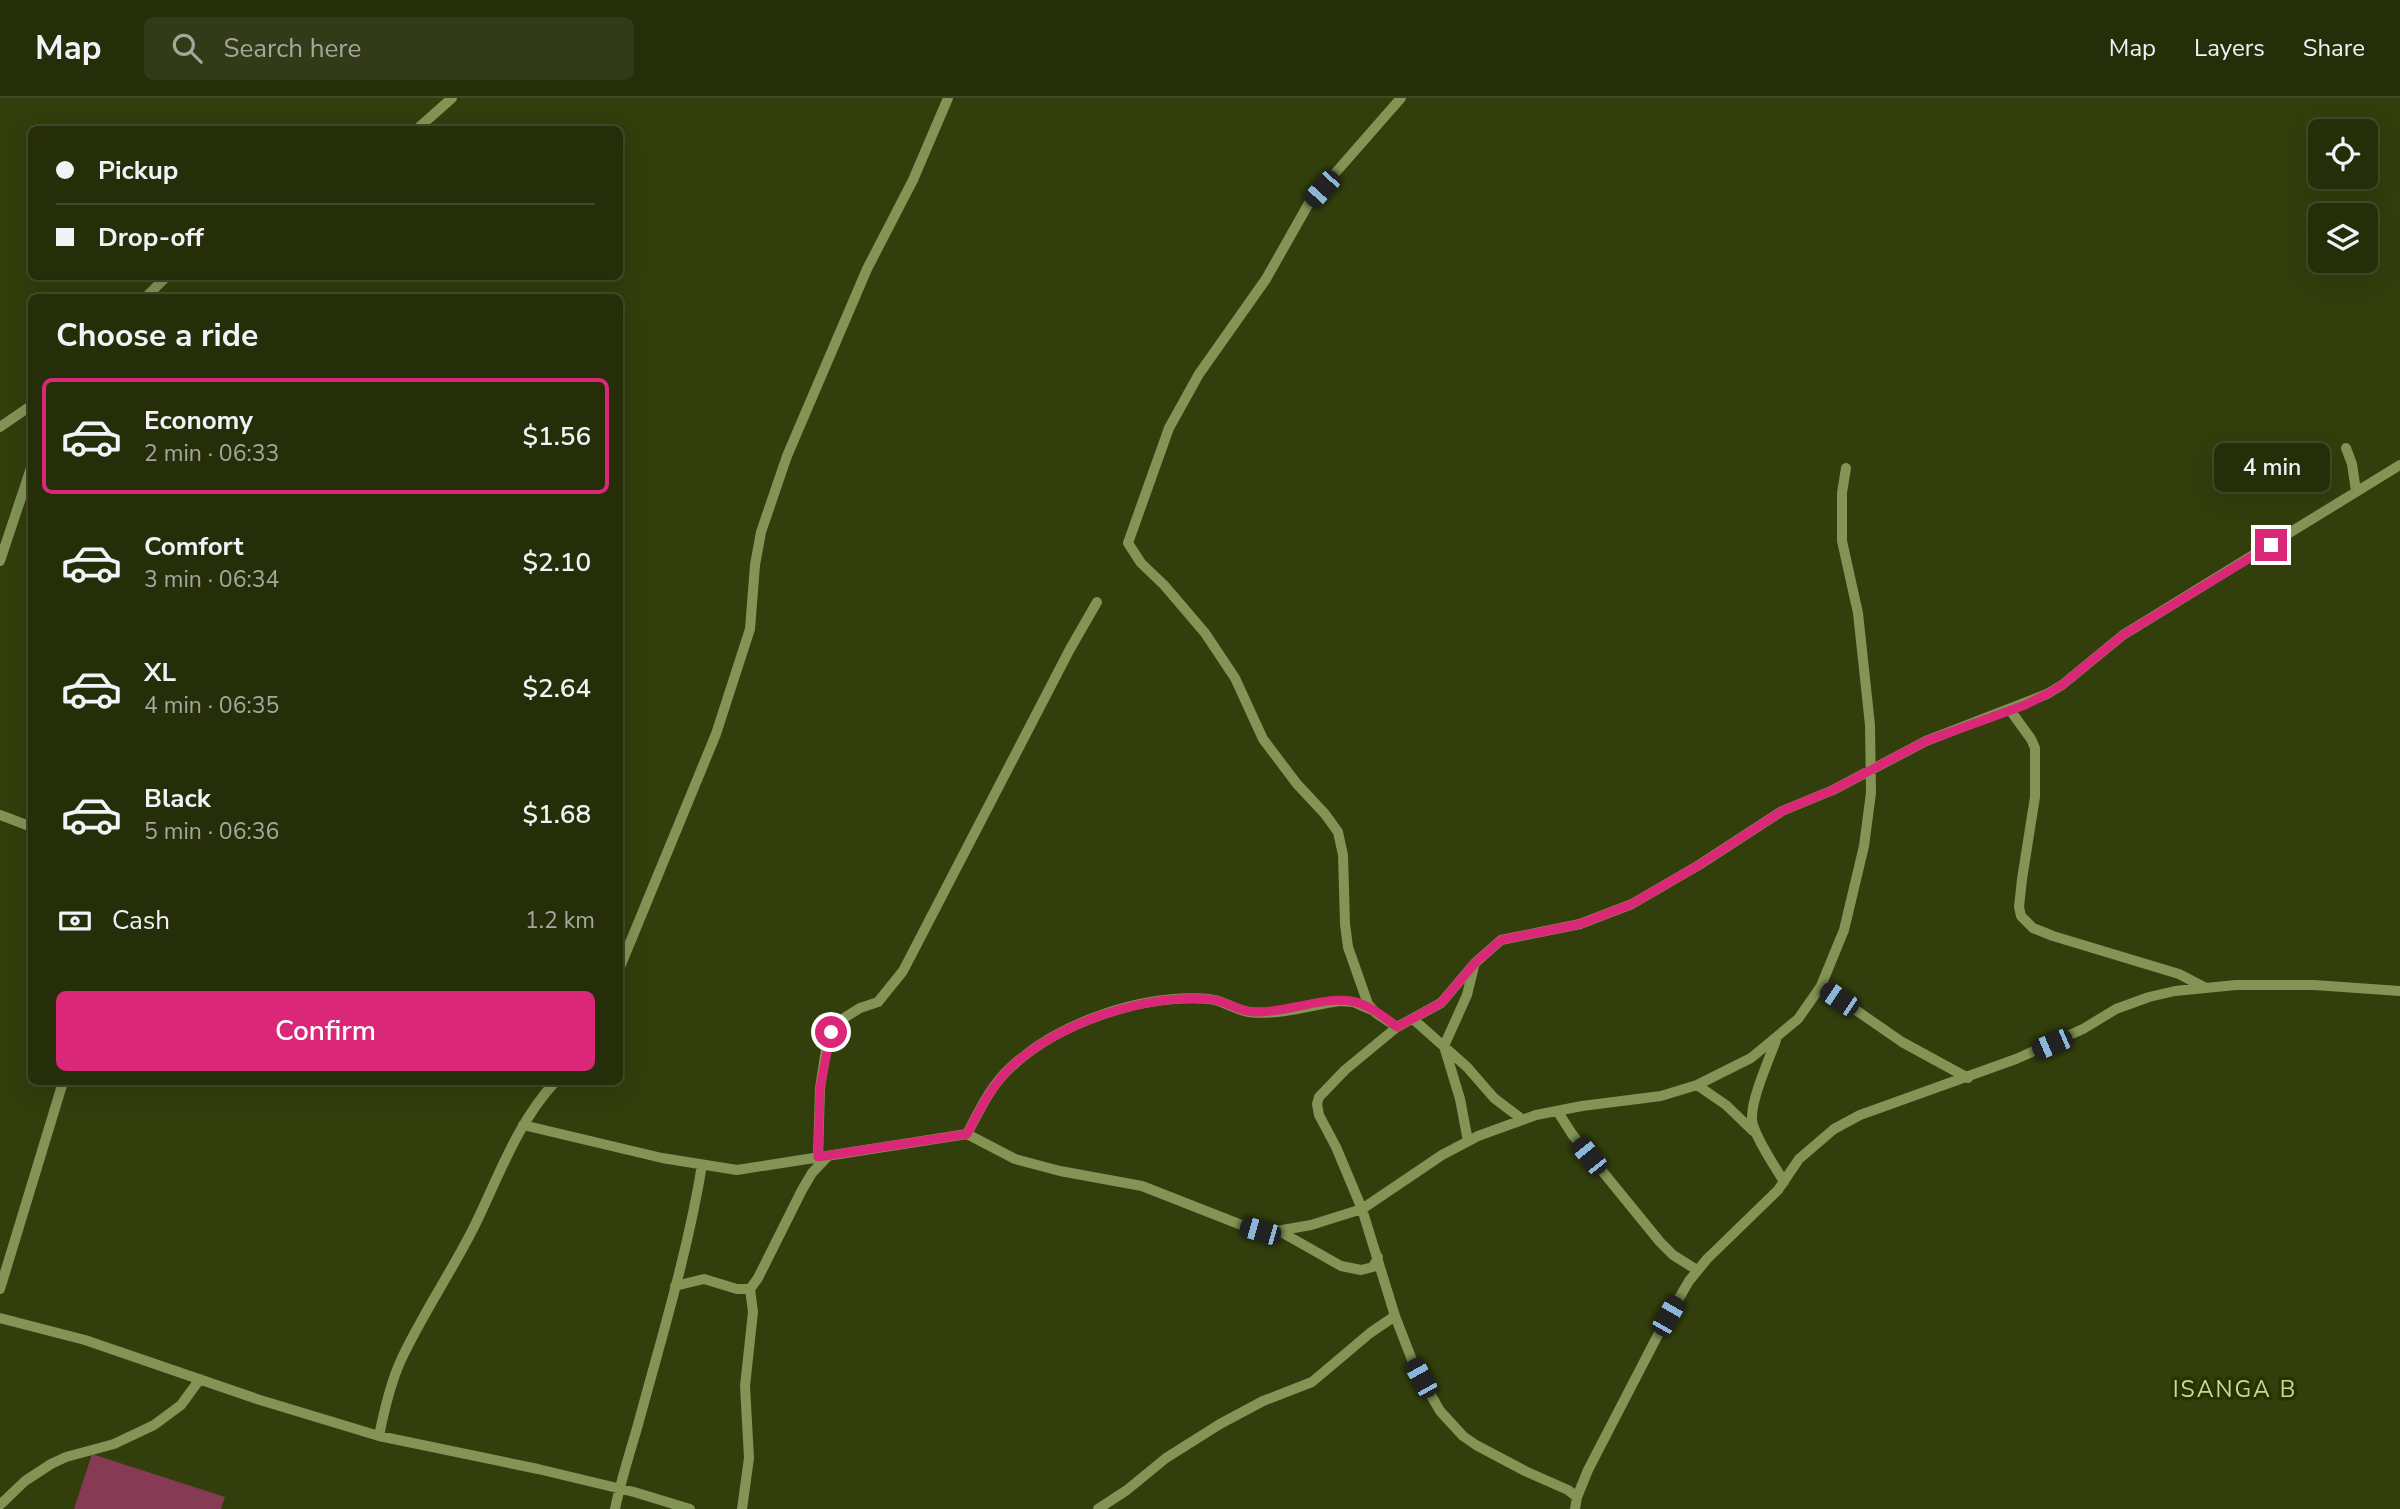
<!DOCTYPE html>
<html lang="en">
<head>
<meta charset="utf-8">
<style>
	:root { --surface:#262e09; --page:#323a17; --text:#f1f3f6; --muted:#a4a89c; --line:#424a2a; --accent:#db2777 }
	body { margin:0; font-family:"Nunito Sans",sans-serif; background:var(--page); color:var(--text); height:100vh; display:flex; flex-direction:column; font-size:26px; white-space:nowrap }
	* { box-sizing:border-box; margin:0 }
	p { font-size:23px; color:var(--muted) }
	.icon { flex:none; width:38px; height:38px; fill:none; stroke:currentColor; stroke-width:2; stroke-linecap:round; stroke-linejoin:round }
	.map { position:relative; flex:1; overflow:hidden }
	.drawer { position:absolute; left:28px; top:196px; width:595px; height:791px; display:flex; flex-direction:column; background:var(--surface); border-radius:10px; box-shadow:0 7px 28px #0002,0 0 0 2px var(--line) }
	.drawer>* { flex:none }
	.top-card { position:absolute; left:28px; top:28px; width:595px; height:154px; border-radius:10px; box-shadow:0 7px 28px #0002,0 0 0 2px var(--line); display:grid; align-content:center; height:154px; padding:0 28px; background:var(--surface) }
	.buttons { position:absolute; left:2308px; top:21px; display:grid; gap:14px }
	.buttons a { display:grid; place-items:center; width:70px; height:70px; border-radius:10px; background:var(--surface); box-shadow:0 7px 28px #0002,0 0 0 2px var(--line); font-size:35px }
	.end { position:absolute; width:32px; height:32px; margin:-16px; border:9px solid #db2777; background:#fff; box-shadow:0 0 0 4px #fff }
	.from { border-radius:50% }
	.bubble { position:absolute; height:49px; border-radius:10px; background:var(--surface); box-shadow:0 7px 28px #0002,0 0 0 2px var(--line); font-size:23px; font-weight:600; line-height:49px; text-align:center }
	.car { position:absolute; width:21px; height:42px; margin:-21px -10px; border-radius:9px; box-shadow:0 0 5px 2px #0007; background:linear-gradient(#222 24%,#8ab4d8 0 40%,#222 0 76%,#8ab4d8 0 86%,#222 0) }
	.top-card b { display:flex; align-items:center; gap:24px; height:66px; font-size:26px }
	.top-card b+b { border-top:2px solid var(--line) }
	.top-card i { width:18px; height:18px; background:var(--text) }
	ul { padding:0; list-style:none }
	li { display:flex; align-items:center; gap:21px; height:116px; margin:0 14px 10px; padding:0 14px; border:4px solid transparent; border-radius:10px }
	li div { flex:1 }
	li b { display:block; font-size:26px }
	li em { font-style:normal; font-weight:600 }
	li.current { border-color:var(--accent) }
	li>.icon { width:63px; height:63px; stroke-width:1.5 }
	h2 { padding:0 28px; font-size:32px; line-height:84px }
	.pay { display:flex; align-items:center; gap:18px; height:77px; padding:0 28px; font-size:26px }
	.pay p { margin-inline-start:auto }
	.primary-button { display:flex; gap:14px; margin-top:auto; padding:14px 28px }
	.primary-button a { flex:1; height:80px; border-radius:10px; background:var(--accent); color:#fff; font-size:28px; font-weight:600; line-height:80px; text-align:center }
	header { display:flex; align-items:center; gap:42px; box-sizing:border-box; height:98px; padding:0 35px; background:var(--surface); border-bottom:2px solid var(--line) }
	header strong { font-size:33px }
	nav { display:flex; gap:38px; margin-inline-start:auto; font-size:24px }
	.search { width:490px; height:63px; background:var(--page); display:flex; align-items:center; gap:18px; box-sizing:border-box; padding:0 24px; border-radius:10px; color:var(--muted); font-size:26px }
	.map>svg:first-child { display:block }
	.pitch { fill:#873a53 }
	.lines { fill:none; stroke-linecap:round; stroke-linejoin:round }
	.minor { stroke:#839455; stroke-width:10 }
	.route { stroke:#db2777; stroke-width:9 }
	.labels { text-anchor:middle; stroke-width:7; stroke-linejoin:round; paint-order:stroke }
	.quarter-label { font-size:23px; letter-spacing:2px; fill:#c6d997; stroke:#293301 }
</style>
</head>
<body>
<header>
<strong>Map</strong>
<div class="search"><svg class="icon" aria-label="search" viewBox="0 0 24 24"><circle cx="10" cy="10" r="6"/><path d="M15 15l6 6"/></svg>Search here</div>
<nav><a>Map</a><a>Layers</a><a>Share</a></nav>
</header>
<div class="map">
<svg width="2400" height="1411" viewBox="0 0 2400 1411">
	<rect width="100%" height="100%" fill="#323e0c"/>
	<path class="pitch" d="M92,1356L225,1399L221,1411H74Z"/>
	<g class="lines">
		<path class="minor" d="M416,32L452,0
			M145,200L167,178
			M0,329L32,307
			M2346,350L2352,366L2356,393
			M0,463L32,367
			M2010,612L2031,641L2035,650V699L2022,781L2019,809L2021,818L2033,830L2053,838L2179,876L2204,889
			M0,717L32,729
			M620,869L716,636L750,531L755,467L761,434L787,358L867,171L913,82L948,0
			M1821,888L1902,944L1968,980
			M1413,921L1467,969L1494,1000L1523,1022
			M1397,929L1376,915L1368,906L1348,849L1345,826L1343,757L1338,734L1325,716L1297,686L1263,641L1235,580L1205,535L1164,487L1141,465L1128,445L1169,330L1199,276L1266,181L1309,105L1401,0
			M1776,942C1769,962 1751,1001 1752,1021C1752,1035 1776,1070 1784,1084
			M1697,987L1726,1007L1753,1033
			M1558,1014L1572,1036L1660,1144L1673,1157L1697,1172
			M523,1027L662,1060L737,1072L967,1036L1015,1061L1060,1073L1142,1088L1244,1128L1271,1134L1311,1127L1362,1111L1442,1057L1478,1038L1536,1017L1582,1008L1661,998L1697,987L1751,960L1798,921L1821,888L1844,832L1864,748L1871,695L1870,627L1858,515L1842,443V395L1846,370
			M967,1036C979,1013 991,987 1011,969C1059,924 1143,896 1209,901C1223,902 1235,912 1249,914C1276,918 1313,907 1339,903L1353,904L1374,913
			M1468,1043L1460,1001L1444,948L1467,897L1474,868
			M818,1059L820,990L828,939L844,920L860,910L878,904L903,873L1070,551L1097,504
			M1281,1134L1341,1168L1361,1172L1373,1169L1378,1159
			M675,1188L704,1181L737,1191H750L758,1180L802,1092L812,1075L828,1058
			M0,1191L63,984
			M0,1220L85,1242L260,1302L379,1338L538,1371L634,1394L690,1411
			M379,1338C384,1313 390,1286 401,1262C422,1217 450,1176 473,1131C498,1081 516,1026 555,984
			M1577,1399L1568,1392L1525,1373L1476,1347L1463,1338L1440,1313L1414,1267L1395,1218L1362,1111L1336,1049L1319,1017L1317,1006L1319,999L1345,972L1397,929L1441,905L1475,865L1501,842L1580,826L1632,806L1699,767L1782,713L1833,692L1926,643L2047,596L2062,587L2123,537L2400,367
			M0,1407L25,1383L51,1366L66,1359L114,1346L154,1327L181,1307L200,1281
			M615,1411C621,1381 631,1352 639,1323C662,1238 688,1153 702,1067
			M742,1411L749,1360L745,1288L753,1214L750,1191
			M1098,1411L1127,1392L1166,1360L1220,1326L1263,1303L1312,1284L1370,1235L1395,1218
			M1575,1411L1577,1399L1588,1372L1661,1231L1689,1183L1707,1161L1778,1092L1799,1061L1834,1031L1860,1017L2016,961L2083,931L2116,911L2149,899L2175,893L2236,887H2314L2400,893"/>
	</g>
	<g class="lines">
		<path class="route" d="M831,934L820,990L818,1059L967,1036C979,1013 991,988 1011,969C1058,925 1144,896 1209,901C1225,902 1238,914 1255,914C1286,915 1320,899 1350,903C1367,905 1384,919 1397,929L1441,905L1475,865L1501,842L1580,826L1632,806L1699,767L1782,713L1833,692L1926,643L2025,607L2047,596L2062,587L2123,537L2271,447"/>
	</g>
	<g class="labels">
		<g class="quarter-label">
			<text x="2235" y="1299">ISANGA B</text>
		</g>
	</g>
</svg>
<div class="buttons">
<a><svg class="icon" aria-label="locate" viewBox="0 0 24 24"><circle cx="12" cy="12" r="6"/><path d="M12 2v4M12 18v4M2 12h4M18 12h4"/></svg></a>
<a><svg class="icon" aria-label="layers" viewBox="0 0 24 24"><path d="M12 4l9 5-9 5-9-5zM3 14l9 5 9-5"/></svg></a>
</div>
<i class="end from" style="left:831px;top:934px"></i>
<i class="end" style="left:2271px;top:447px"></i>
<div class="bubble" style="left:2214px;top:345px;width:116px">4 min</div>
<i class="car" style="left:1322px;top:91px;rotate:222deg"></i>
<i class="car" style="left:1839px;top:901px;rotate:304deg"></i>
<i class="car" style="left:2052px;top:946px;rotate:247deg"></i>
<i class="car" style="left:1589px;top:1058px;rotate:321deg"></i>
<i class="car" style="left:1260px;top:1133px;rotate:286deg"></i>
<i class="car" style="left:1668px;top:1218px;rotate:30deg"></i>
<i class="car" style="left:1421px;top:1280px;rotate:331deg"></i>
<div class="top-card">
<b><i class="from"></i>Pickup</b>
<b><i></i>Drop-off</b>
</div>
<section class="drawer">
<h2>Choose a ride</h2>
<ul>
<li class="current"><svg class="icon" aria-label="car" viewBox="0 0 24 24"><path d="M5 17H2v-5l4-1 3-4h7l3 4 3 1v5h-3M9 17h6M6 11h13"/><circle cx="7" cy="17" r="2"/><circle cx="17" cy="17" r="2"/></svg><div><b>Economy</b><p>2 min · 06:33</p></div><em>$1.56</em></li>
<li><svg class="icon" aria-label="car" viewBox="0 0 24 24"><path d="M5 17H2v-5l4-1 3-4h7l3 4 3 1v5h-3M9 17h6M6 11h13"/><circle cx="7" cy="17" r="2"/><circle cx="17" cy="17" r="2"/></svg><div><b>Comfort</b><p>3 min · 06:34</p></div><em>$2.10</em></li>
<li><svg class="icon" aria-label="car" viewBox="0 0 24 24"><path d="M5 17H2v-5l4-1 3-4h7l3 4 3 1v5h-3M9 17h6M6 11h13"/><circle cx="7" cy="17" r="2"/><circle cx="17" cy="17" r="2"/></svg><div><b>XL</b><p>4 min · 06:35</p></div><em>$2.64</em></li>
<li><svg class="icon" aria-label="car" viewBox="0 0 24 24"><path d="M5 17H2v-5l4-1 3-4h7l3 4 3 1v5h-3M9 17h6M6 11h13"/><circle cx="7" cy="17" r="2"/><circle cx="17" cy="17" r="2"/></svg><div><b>Black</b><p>5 min · 06:36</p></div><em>$1.68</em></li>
</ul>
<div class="pay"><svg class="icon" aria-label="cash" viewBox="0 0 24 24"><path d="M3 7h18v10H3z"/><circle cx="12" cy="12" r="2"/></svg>Cash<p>1.2 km</p></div>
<div class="primary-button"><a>Confirm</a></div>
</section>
</div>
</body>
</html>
